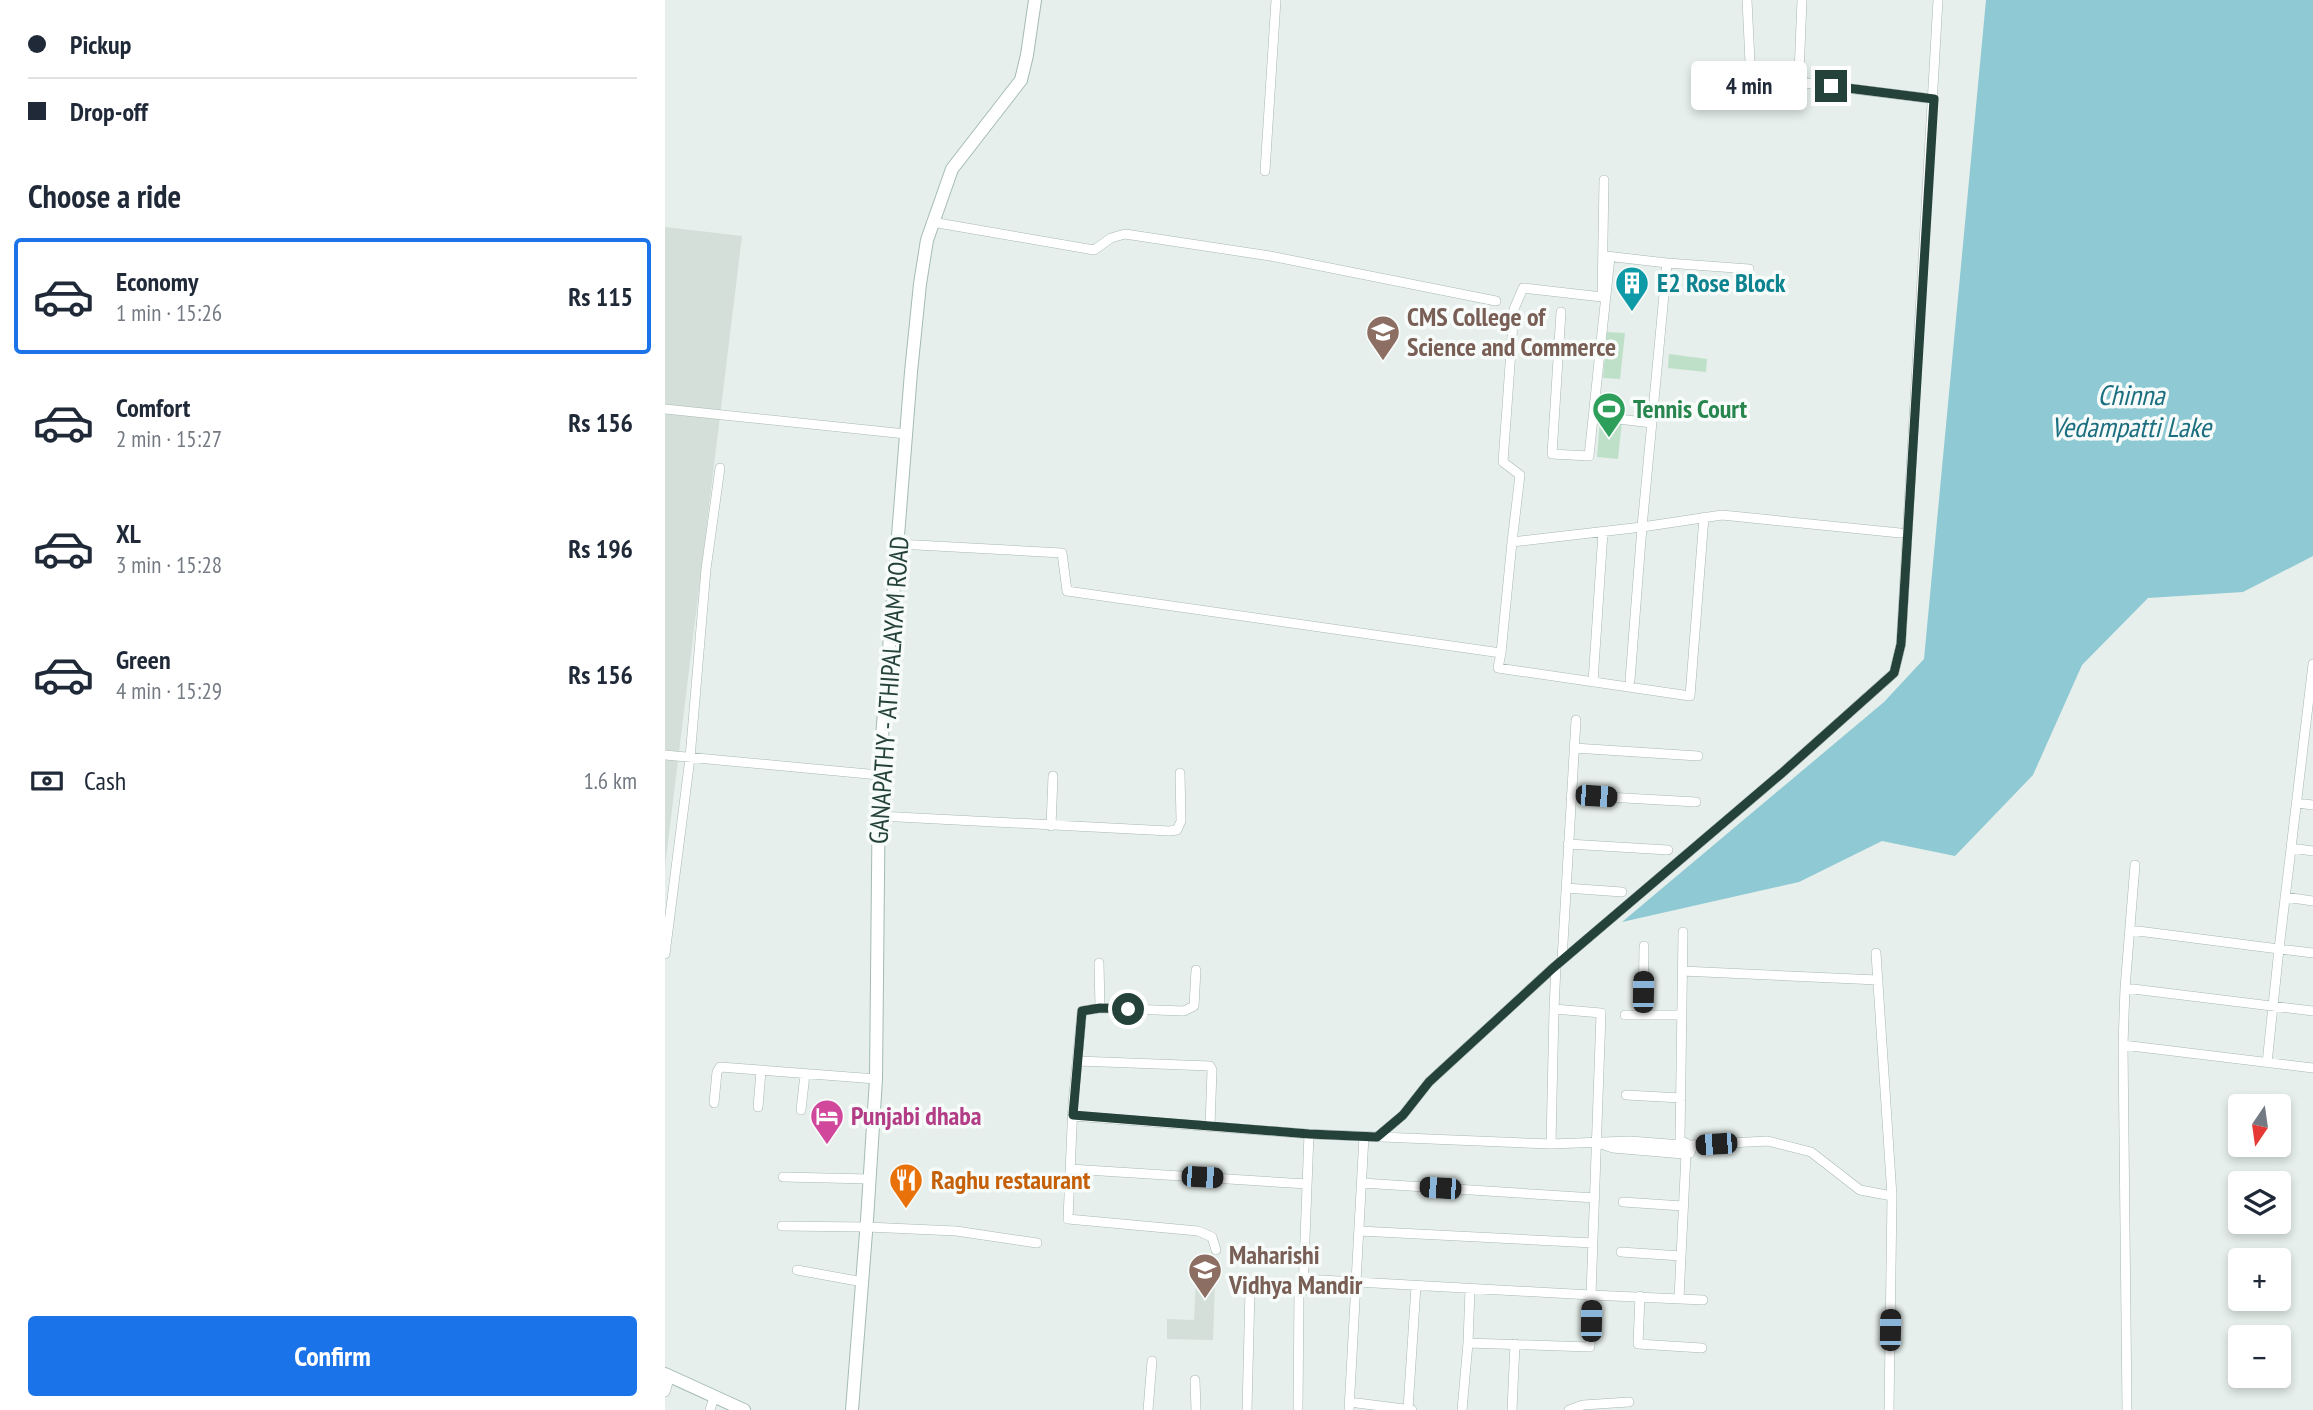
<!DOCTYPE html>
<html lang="en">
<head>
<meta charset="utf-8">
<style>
	:root { --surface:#fff; --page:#f6f6f7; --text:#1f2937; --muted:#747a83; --line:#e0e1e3; --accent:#1a73e8 }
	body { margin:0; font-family:"PT Sans Narrow",sans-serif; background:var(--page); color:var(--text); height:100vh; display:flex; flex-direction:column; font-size:26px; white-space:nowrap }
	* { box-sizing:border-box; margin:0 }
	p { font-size:23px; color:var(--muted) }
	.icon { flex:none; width:38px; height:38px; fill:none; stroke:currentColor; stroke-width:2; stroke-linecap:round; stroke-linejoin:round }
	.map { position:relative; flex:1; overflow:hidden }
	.details { display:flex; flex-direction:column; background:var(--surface); width:665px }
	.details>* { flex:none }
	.guide { display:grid; align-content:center; height:154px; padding:0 28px; background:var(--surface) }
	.needle { width:46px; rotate:193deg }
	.controls { position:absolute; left:1563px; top:1094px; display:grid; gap:14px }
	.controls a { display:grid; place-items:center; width:63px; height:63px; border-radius:7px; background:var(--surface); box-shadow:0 4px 10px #0003; font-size:35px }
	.end { position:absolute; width:32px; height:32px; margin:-16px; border:9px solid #24423a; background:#fff; box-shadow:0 0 0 4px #fff }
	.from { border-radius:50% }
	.bubble { position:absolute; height:49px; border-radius:7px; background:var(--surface); box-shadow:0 4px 10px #0003; font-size:23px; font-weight:600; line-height:49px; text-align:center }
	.car { position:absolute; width:21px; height:42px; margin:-21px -10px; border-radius:9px; box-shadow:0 0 5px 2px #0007; background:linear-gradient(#222 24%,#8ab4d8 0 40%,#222 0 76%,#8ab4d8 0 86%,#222 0) }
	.guide b { display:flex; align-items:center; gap:24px; height:66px; font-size:26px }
	.guide b+b { border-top:2px solid var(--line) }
	.guide i { width:18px; height:18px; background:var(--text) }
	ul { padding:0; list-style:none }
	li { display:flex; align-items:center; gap:21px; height:116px; margin:0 14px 10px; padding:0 14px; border:4px solid transparent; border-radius:7px }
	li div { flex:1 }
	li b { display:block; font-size:26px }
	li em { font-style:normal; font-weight:600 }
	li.current { border-color:var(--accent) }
	li>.icon { width:63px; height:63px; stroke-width:1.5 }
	h2 { padding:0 28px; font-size:32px; line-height:84px }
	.pay { display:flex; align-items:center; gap:18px; height:77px; padding:0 28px; font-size:26px }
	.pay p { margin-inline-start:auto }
	.button { display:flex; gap:14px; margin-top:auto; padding:14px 28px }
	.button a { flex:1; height:80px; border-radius:7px; background:var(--accent); color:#fff; font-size:28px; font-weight:600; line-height:80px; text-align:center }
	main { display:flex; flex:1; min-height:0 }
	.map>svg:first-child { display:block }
	.built { fill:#d4dfda }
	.green { fill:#bfe0c8 }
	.water { fill:#8ec9d4 }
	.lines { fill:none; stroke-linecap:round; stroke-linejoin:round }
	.street-casing { stroke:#a8b8b2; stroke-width:10 }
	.secondary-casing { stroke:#a4bbb3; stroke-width:14 }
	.street { stroke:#fff; stroke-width:9 }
	.secondary { stroke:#fff; stroke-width:12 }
	.route { stroke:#24423a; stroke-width:9 }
	.labels { text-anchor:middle; stroke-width:7; stroke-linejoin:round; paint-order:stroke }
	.culture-label { font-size:26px; font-weight:bold; fill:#0d838f; stroke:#f7fbf9; text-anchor:start }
	.education-label { font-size:26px; font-weight:bold; fill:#785e54; stroke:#f7fbf9; text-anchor:start }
	.leisure-label { font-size:26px; font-weight:bold; fill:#27864d; stroke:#f7fbf9; text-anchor:start }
	.street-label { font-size:26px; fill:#24423a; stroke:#f7fbf9 }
	.hotel-label { font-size:26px; font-weight:bold; fill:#b23c85; stroke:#f7fbf9; text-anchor:start }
	.food-label { font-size:26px; font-weight:bold; fill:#c56008; stroke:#f7fbf9; text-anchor:start }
	.water-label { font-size:28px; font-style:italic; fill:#1c6f80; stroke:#f7fbf9 }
</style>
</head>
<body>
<main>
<section class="details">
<div class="guide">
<b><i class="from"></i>Pickup</b>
<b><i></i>Drop-off</b>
</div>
<h2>Choose a ride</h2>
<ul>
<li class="current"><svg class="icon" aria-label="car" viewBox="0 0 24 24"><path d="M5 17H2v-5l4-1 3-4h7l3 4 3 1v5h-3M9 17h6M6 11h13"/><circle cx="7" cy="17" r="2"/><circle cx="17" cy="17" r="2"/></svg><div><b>Economy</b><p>1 min · 15:26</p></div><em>Rs 115</em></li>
<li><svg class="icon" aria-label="car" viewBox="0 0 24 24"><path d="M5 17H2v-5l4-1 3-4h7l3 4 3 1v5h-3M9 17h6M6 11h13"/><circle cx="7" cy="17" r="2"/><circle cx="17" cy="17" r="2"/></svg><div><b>Comfort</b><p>2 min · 15:27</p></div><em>Rs 156</em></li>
<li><svg class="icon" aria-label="car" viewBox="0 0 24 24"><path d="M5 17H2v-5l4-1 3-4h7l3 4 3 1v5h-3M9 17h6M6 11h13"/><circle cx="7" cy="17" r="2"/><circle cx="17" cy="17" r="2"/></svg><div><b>XL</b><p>3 min · 15:28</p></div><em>Rs 196</em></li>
<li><svg class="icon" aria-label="car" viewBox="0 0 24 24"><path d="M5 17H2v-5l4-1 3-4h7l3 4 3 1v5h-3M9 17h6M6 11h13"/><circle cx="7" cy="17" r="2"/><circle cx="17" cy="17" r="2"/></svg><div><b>Green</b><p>4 min · 15:29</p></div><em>Rs 156</em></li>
</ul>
<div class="pay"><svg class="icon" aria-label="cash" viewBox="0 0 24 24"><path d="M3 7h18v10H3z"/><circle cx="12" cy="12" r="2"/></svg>Cash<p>1.6 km</p></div>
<div class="button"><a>Confirm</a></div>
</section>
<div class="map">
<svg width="1648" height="1410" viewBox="0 0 1648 1410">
	<rect width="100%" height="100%" fill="#e6efeb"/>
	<path class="built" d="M0,227L77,236L0,867Z
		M531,1280L550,1281L548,1340L502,1339V1319L529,1320Z"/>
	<path class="green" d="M942,332L960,333L955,379L938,378Z
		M1004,354L1042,359L1041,372L1003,368Z
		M935,419L957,421L953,459L932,457Z"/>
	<path class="water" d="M1321,0H1648V556L1578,592L1483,598L1417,665L1368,775L1290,856L1217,841L1134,882L957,922L1219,702L1259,659Z"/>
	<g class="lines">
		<g class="street-casing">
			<path id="street" d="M1082,0L1086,83
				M1137,0L1134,73L1140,83L1269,99
				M600,171L611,0
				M267,222L429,250L446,238L460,234L605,256L831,301
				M941,256L1002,263
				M896,312L887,454L924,456L945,257
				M0,409L241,434
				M928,416L987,423
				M847,542L855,475L838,462L849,309L858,288L937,297L939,180
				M233,544L397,553L402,591L836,653L847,542L977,527L1002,263L1084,269
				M836,653L833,668L1025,696L1039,517
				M965,680L977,527L1057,515L1235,533
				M928,682L938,532
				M909,748L1033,756
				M0,755L214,775
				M906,795L1031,802
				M1632,803L1648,805
				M214,816L504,831L512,830L516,821L515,773
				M386,826L388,776
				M903,844L1003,850
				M1627,848L1648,851
				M901,888L957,892
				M1620,897L1648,901
				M1465,930L1614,949L1648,664
				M1018,932L1015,1139L1019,1143
				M1211,953L1227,1196L1224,1410
				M0,954L25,758L41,569L55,468
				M897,960L911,720
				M434,963L435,1008
				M531,970L529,1006L519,1011L435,1008L417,1011L408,1104L403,1219L533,1231L547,1237L551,1250
				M1017,971L1213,980
				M1460,988L1648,1011
				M889,1009L891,966
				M960,1015H1017
				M978,1015L979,946
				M1458,1045L1648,1068
				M412,1061L545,1066L547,1070L545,1126
				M1602,1063L1614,949L1648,953
				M961,1095L1016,1098
				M49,1103L52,1072L55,1067L211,1079
				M93,1107L96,1071
				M136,1110L140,1074
				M408,1116L644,1134
				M712,1137L738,1115L764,1082L888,968L1117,773L1229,673L1236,644L1273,0
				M886,1144L965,1141L1017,1145L1021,1143L1027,1148L1025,1153L1018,1154L1015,1150L1017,1145
				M936,1144L948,1148L1018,1154
				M1026,1145L1103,1141L1146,1152L1195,1190L1227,1196
				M405,1169L642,1184
				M118,1177L205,1179
				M697,1183L930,1198
				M958,1202L1018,1206
				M117,1226L202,1227L291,1231L372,1243
				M694,1231L928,1243
				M956,1252L1016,1256
				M132,1270L198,1282
				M638,1279L926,1295L925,1347L803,1343L797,1410
				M975,1296L973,1344L1037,1348
				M1014,1298L1021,1154
				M803,1343L805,1289
				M530,1380L531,1410
				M0,1392L5,1376
				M684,1402L747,1410
				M743,1409L751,1286
				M45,1410L49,1397
				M483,1410L487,1361
				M582,1410L585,1290L638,1291L644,1134L886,1144L889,1009L936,1013L926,1295L1038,1300
				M633,1410L634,1291
				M684,1410L699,1136
				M847,1410L850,1344
				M904,1410L918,1405L964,1402
				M1462,1410L1458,1045L1460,988L1470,865"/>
		</g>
		<g class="secondary-casing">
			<path id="secondary" d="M0,1374L79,1410
				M187,1410L202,1220L211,1079L214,775L246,372L255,284L262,240L287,169L356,80L362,55L370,0"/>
		</g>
		<use href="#street" class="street"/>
		<use href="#secondary" class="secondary"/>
	</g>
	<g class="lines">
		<path class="route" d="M463,1009L435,1008L417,1011L408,1115L644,1134L712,1137L738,1115L764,1082L888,968L1117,773L1229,673L1236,644L1269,99L1166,86"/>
	</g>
	<defs>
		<g id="building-pin" transform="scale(1.75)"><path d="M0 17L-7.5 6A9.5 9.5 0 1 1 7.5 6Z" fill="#0f9aa8" stroke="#f7fbf9"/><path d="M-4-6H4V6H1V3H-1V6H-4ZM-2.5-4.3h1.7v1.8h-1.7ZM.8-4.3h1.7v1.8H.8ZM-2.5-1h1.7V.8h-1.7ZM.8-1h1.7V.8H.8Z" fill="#fff"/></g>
		<g id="university-pin" transform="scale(1.75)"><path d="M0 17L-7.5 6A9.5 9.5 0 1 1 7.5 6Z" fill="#8d6e63" stroke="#f7fbf9"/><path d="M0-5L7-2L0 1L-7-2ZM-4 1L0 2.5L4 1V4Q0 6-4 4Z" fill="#fff"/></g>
		<g id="stadium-pin" transform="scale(1.75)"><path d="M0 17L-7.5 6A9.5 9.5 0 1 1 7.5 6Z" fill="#2e9e5b" stroke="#f7fbf9"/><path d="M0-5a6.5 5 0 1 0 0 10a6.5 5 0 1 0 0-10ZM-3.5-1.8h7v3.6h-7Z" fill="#fff"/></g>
		<g id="hotel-pin" transform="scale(1.75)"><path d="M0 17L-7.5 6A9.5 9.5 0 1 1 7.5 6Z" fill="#d1479c" stroke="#f7fbf9"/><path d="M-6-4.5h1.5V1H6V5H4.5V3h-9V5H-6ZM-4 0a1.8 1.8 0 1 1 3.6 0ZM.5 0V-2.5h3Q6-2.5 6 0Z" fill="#fff"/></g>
		<g id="restaurant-pin" transform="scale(1.75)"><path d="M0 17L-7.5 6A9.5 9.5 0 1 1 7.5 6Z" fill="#e8710a" stroke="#f7fbf9"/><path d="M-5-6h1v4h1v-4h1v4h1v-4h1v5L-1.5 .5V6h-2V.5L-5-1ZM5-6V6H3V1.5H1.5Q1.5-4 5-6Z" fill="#fff"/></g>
		<g id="school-pin" transform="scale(1.75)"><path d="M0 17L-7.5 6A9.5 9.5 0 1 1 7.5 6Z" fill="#8d6e63" stroke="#f7fbf9"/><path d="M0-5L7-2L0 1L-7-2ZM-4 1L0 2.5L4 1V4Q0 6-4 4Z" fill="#fff"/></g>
	</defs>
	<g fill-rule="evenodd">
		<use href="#building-pin" x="967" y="283"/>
		<use href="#university-pin" x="718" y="332"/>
		<use href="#stadium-pin" x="944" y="409"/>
		<use href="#hotel-pin" x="162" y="1116"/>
		<use href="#restaurant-pin" x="241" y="1180"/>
		<use href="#school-pin" x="540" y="1270"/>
	</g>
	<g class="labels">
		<g class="culture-label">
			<text x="992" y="292">E2 Rose Block</text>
		</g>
		<g class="education-label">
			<text x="742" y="326">CMS College of<tspan x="742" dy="30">Science and Commerce</tspan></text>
			<text x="564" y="1264">Maharishi<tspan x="564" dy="30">Vidhya Mandir</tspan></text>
		</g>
		<g class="leisure-label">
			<text x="968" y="418">Tennis Court</text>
		</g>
		<g class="street-label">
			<text transform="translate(224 690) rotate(-86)" y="9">GANAPATHY - ATHIPALAYAM ROAD</text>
		</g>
		<g class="hotel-label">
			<text x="186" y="1125">Punjabi dhaba</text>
		</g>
		<g class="food-label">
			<text x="266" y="1189">Raghu restaurant</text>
		</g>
		<g class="water-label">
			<text x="1466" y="405">Chinna<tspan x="1466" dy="32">Vedampatti Lake</tspan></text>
		</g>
	</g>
</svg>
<div class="controls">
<a><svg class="needle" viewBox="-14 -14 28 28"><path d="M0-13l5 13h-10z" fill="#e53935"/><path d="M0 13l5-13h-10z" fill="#747a83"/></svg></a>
<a><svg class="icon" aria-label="layers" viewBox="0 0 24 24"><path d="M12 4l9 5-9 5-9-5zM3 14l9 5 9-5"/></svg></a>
<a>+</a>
<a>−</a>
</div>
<i class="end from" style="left:463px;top:1009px"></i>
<i class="end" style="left:1166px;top:86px"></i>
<div class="bubble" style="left:1026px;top:61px;width:116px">4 min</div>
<i class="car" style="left:931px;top:796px;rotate:94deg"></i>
<i class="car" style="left:978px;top:992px;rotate:1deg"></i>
<i class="car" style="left:1051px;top:1144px;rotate:266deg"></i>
<i class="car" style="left:537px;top:1177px;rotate:93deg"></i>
<i class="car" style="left:775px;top:1188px;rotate:274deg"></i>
<i class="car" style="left:926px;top:1321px;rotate:1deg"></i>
<i class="car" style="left:1225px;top:1330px;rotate:1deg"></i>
</div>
</main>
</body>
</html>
